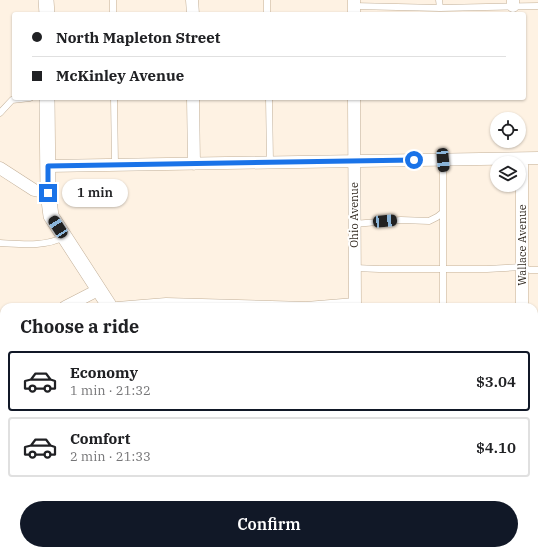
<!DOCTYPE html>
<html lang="en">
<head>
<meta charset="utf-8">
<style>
	:root { --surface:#fff; --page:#f2f2f2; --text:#202124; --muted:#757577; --line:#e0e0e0; --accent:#111827 }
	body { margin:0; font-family:"IBM Plex Serif",serif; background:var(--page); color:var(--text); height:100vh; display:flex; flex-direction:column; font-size:15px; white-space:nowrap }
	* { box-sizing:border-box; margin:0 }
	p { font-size:13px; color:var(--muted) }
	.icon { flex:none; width:22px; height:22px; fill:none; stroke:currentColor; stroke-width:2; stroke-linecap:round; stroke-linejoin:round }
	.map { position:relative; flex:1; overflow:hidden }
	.sheet { position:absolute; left:0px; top:303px; width:538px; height:252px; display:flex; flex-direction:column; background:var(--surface); border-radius:12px 12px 0 0; box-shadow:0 1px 3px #0004 }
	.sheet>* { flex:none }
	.guide { position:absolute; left:12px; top:12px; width:514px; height:88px; border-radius:4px; box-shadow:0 1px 3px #0004; display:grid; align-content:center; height:88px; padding:0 20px; background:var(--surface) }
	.tools { position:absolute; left:490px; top:112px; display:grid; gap:8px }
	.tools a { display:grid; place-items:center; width:36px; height:36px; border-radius:50%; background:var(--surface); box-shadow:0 1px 3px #0004; font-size:20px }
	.end { position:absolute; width:18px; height:18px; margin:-9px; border:5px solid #1a73e8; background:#fff; box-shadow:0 0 0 2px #fff }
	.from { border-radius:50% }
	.bubble { position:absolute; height:28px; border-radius:14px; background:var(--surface); box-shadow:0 1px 3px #0004; font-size:13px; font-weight:600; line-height:28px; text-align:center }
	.car { position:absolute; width:12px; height:24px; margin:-12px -6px; border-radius:5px; box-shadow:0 0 3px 1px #0007; background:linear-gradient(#222 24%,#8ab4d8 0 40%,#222 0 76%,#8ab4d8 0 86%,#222 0) }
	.guide b { display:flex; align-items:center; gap:14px; height:38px; font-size:15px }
	.guide b+b { border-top:1px solid var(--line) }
	.guide i { width:10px; height:10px; background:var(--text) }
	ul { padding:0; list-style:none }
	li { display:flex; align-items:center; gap:12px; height:60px; margin:0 8px 6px; padding:0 12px; border:2px solid var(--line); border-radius:4px }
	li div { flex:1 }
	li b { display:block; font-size:15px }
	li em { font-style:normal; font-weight:600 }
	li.on { border-color:var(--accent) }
	li>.icon { width:36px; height:36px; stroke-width:1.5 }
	h2 { padding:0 20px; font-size:18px; line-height:48px }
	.button { display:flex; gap:8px; margin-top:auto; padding:8px 20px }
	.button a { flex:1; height:46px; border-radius:24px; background:var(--accent); color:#fff; font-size:16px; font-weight:600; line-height:46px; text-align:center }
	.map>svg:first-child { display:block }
	.building { fill:#c6c1de }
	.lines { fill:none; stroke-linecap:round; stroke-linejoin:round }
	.service-casing { stroke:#c3b098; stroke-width:7 }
	.minor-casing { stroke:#c3b098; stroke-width:13 }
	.tertiary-casing { stroke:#c3b098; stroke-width:16 }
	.path { stroke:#a49a8d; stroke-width:2; stroke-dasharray:2 3; stroke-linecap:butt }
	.service { stroke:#fff; stroke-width:6 }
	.minor { stroke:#fff; stroke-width:12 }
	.tertiary { stroke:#fff; stroke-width:15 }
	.route { stroke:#1a73e8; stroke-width:5 }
	.labels { text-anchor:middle; stroke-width:4; stroke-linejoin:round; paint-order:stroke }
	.street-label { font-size:11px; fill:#2f271e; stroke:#fff }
</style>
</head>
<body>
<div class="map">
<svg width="538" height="555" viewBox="0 0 538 555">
	<rect width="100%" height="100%" fill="#fef2e3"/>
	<path class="building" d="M0,389H4V551H59V555H0Z"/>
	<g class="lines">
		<g class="service-casing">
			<path id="service" d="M113,0V14
				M267,0V14
				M439,0L440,8
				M354,6L440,8L538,6
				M114,98L115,165
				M269,98L270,162
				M0,113L12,100L30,98
				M354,224L401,220L429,221L437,217L442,213
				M0,243C21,244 45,247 64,237
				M355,268L379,269H487L522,267L530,270H538
				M110,307L117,305L166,301L306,305L355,301
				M443,307V160
				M0,369H4
				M534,407H538
				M534,457H538
				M217,551V555
				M330,551V555
				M122,555V551"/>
		</g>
		<g class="minor-casing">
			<path id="minor" d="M192,0L193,14
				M354,0V14
				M513,0V6
				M193,98L194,164
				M354,98L355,307
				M48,166L538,158
				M0,168L34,190L48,193
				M65,307L98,290
				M522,307V159
				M0,327H4
				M534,536H538
				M511,555L513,551"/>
		</g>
		<g class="tertiary-casing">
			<path id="tertiary" d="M46,0L47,14
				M47,98L48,193L51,216L110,307
				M243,551L244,555"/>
		</g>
		<path class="path" d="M66,555V551
			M98,555V551"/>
		<use href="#service" class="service"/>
		<use href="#minor" class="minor"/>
		<use href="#tertiary" class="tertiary"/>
	</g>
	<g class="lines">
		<path class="route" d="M48,193V166L414,160"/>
	</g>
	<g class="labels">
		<g class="street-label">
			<text transform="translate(354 215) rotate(-90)" y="4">Ohio Avenue</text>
			<text transform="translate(522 245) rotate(-90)" y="4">Wallace Avenue</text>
		</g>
	</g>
</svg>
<div class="tools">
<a><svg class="icon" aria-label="locate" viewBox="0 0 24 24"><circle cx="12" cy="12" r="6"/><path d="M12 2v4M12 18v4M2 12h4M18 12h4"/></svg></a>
<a><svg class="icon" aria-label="layers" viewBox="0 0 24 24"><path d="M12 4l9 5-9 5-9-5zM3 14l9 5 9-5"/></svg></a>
</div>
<i class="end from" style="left:414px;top:160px"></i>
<i class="end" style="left:48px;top:193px"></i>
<div class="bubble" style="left:62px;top:179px;width:66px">1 min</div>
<i class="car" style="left:443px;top:160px;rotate:175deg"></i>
<i class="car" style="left:385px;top:221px;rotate:85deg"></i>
<i class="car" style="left:58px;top:227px;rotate:327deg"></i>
<div class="guide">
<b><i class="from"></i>North Mapleton Street</b>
<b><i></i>McKinley Avenue</b>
</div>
<section class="sheet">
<h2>Choose a ride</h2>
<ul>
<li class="on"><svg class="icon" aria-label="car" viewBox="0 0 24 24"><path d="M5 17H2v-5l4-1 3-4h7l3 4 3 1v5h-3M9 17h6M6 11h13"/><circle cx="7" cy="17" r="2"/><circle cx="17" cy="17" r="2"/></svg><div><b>Economy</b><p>1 min · 21:32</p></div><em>$3.04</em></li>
<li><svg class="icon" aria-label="car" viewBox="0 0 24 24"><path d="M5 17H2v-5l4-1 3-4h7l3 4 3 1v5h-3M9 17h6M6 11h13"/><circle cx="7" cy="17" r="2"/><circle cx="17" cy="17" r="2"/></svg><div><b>Comfort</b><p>2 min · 21:33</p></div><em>$4.10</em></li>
</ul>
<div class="button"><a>Confirm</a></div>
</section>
</div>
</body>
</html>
